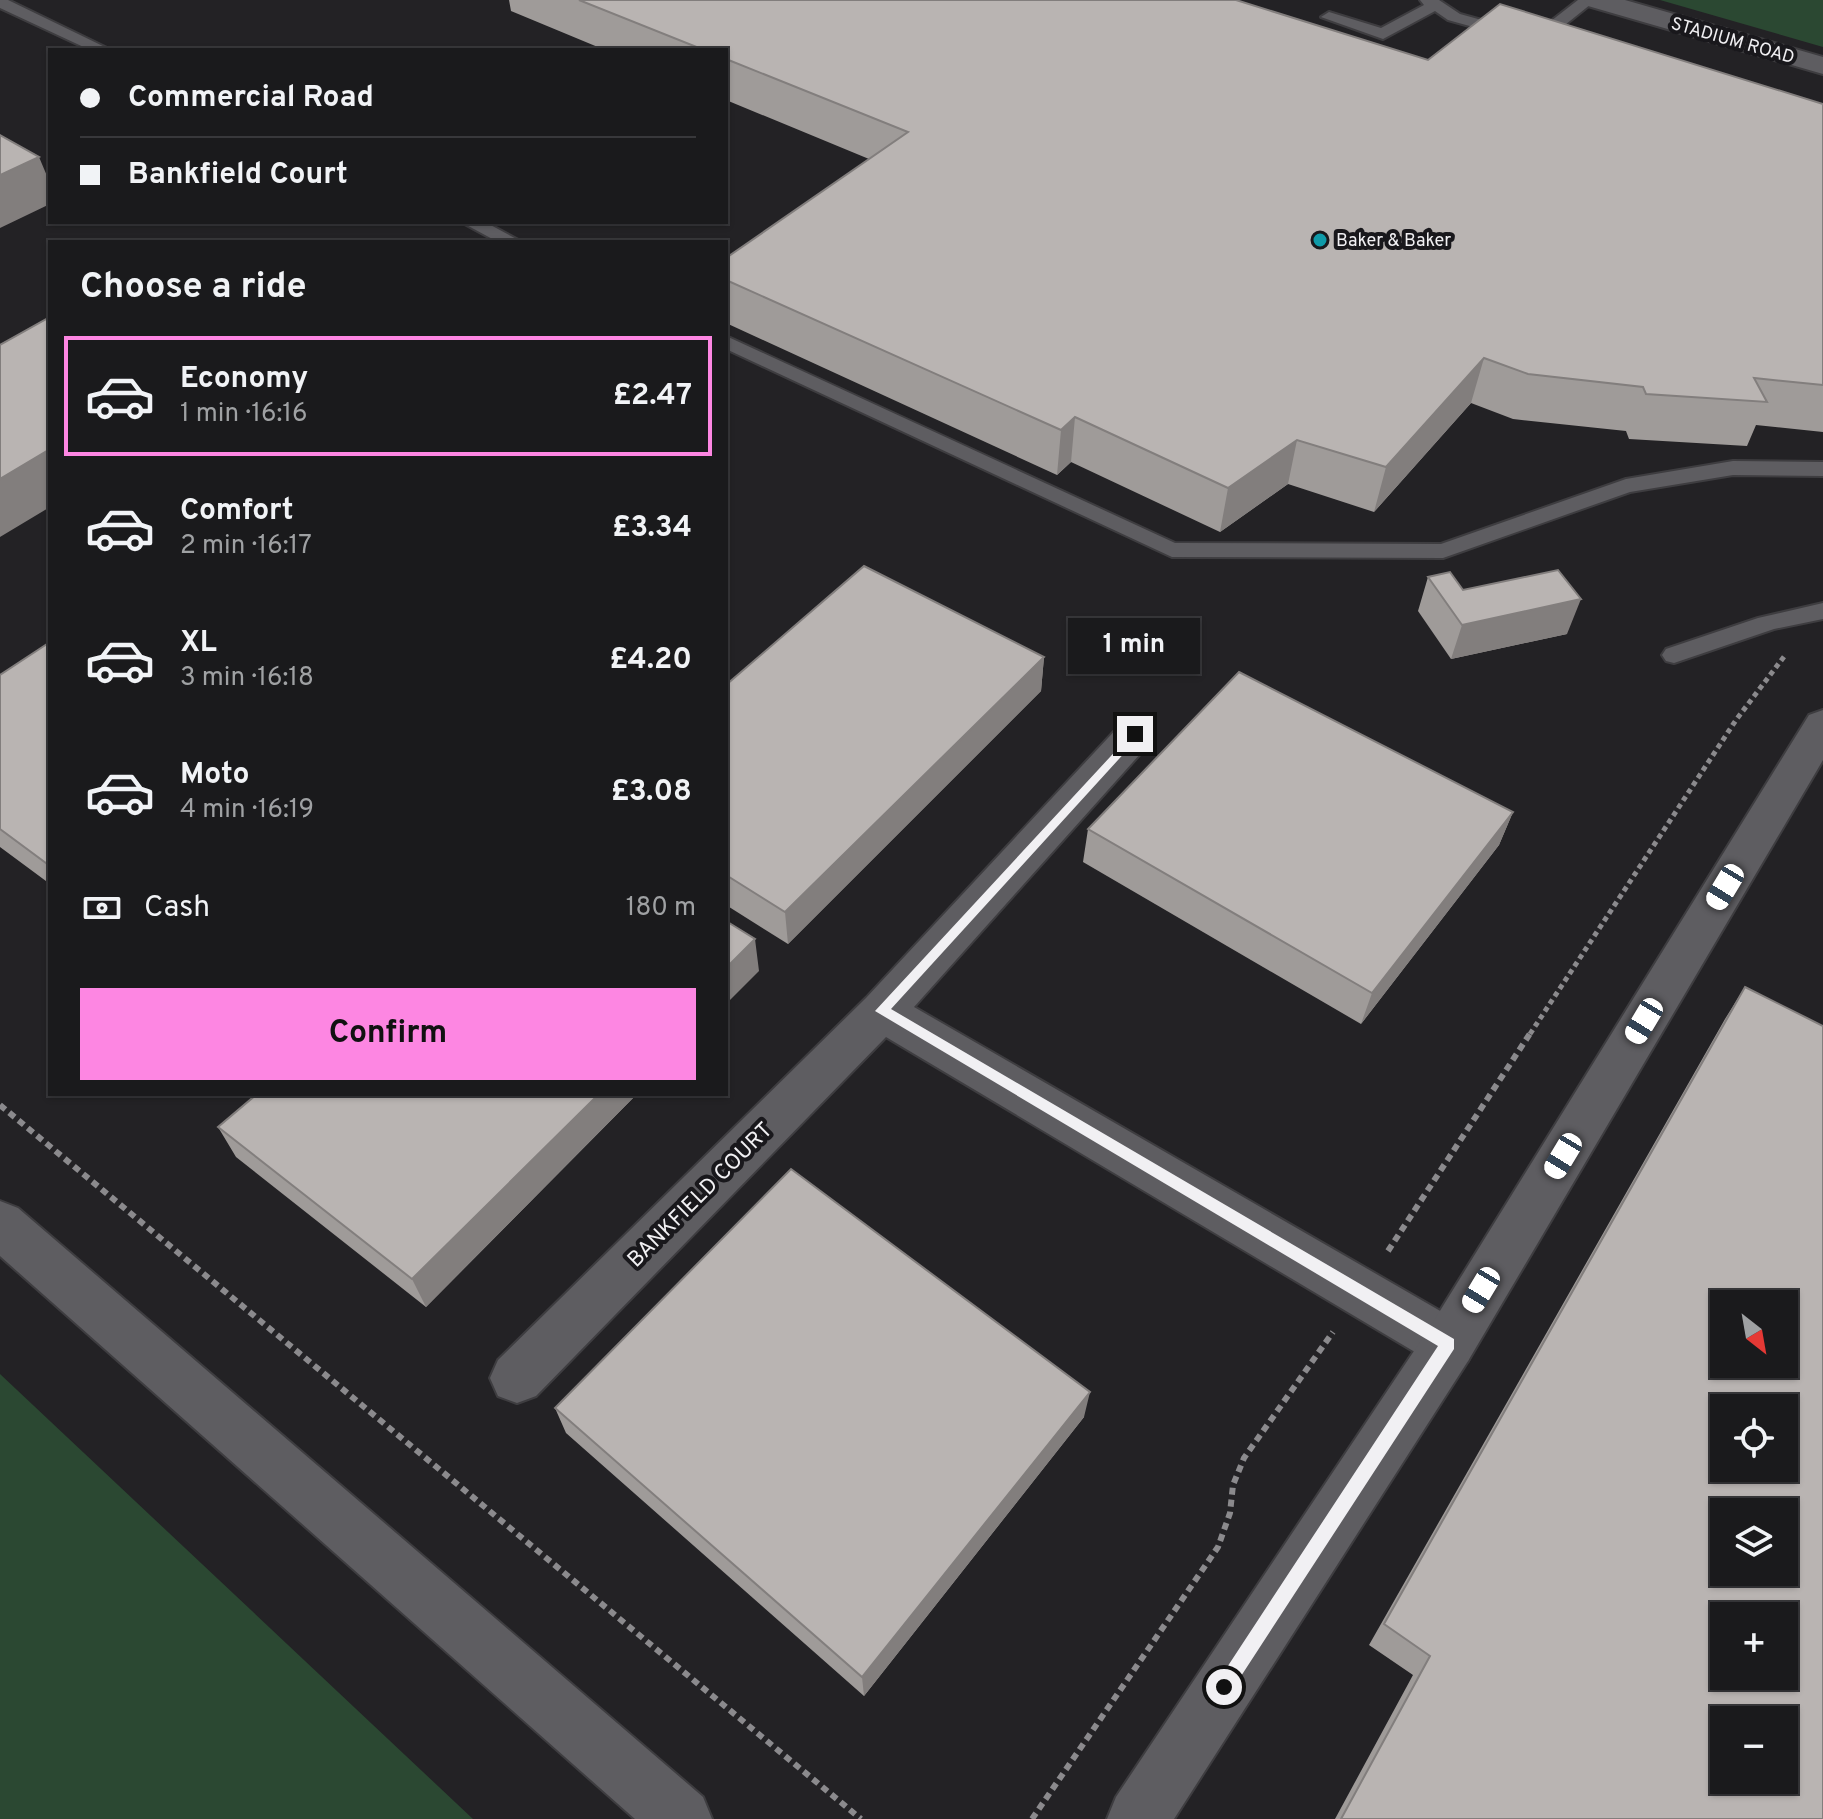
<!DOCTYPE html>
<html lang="en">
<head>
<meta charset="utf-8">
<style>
	:root { --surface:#1a1a1c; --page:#232325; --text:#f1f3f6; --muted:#9fa1a3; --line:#38383b; --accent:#fd86e2 }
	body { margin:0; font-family:Overpass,sans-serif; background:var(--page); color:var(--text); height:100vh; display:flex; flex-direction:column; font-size:30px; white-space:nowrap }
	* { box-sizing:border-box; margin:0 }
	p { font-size:26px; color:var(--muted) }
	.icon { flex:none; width:44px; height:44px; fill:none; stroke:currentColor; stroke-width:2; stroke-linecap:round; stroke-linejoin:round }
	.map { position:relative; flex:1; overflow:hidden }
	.sheet { position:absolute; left:48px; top:240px; width:680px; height:856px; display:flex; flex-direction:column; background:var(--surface); border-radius:0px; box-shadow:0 2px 6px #0004,0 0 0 2px var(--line) }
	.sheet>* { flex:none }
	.hud { position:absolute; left:48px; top:48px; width:680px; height:176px; border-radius:0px; box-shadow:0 2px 6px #0004,0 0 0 2px var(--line); display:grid; align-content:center; height:176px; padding:0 32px; background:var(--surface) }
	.needle { width:52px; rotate:149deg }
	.buttons { position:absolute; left:1710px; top:1290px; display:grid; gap:16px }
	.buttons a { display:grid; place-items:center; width:88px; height:88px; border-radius:0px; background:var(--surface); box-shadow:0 2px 6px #0004,0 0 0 2px var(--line); font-size:40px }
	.end { position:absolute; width:36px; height:36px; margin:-18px; border:10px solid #f1f0f3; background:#111; box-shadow:0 0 0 4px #111 }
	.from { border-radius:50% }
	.bubble { position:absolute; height:56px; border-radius:0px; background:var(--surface); box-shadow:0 2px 6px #0004,0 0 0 2px var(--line); font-size:26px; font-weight:700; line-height:56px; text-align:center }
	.car { position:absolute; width:24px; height:48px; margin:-24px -12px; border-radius:10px; box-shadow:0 0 6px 2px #0007; background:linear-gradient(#fff 24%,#345 0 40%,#fff 0 76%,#345 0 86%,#fff 0) }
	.hud b { display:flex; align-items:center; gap:28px; height:76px; font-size:30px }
	.hud b+b { border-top:2px solid var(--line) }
	.hud i { width:20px; height:20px; background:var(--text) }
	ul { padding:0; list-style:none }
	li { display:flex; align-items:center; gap:24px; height:120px; margin:0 16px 12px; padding:0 16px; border:4px solid transparent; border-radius:0px }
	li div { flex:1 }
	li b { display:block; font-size:30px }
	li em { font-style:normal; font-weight:700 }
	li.on { border-color:var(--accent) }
	li>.icon { width:72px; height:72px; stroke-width:1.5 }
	h2 { padding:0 32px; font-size:36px; line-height:96px }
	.pay { display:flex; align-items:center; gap:20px; height:88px; padding:0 32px; font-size:30px }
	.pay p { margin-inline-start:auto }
	.action { display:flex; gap:16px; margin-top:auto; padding:16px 32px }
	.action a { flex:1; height:92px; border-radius:0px; background:var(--accent); color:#111; font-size:32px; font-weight:700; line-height:92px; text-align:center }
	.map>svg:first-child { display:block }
	.green { fill:#2b4832 }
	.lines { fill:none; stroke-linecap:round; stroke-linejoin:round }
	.service-casing { stroke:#3e3d40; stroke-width:4 }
	.minor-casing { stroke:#3e3d40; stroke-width:4 }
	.tertiary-casing { stroke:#3e3d40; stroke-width:4 }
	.path-far1 { stroke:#8b8a8d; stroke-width:5; stroke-dasharray:5 4; stroke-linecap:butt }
	.path { stroke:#8b8a8d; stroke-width:6; stroke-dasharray:7 5; stroke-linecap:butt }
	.service { fill:#5e5d61; fill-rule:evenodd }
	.minor { fill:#5e5d61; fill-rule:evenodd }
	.tertiary { fill:#5e5d61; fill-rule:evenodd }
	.wall { fill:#9f9b99 }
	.shaded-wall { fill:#827e7d }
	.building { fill:#b9b4b2; stroke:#827e7d; stroke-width:2; fill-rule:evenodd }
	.route { fill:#f1f0f3 }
	.culture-dot { fill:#0f9aa8; stroke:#19181c; stroke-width:3 }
	.labels { text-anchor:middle; stroke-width:8; stroke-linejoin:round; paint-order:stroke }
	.far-street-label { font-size:18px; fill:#f1f0f3; stroke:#19181c }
	.far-poi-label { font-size:18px; fill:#f1f0f3; stroke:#19181c; text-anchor:start }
	.street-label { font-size:22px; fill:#f1f0f3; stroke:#19181c }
</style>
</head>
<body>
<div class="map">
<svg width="1823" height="1819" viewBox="0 0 1823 1819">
	<rect width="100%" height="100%" fill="#232225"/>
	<path class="green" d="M1660,0H1823V47Z
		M0,1374L473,1819H0Z"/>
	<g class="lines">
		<g class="service-casing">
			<path id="service" d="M0,0H8L111,50H90L0,8Z
				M1420,0H1439L1460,14L1514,29L1516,32L1508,37L1502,35L1448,20L1435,11L1383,39L1321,17L1329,12L1381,28L1424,5Z
				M1578,0H1596L1550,37L1556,42L1554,45L1548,47L1533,41V35Z
				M461,222H485L522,242H498Z
				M726,336L1175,543L1441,544L1626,479L1733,461L1823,462V476L1733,475L1630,492L1443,558L1172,557L726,349Z
				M1823,603V619L1774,629L1674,663L1666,661L1662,655L1666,649L1758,618Z"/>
		</g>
		<g class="minor-casing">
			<path id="minor" d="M1135,719L1149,724L1155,734L1149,744L914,1007L1468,1327L1475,1344L1468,1361L1449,1369L1430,1361L886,1037L536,1396L517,1403L498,1396L490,1378L498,1360L866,998L1121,724Z"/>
		</g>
		<g class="tertiary-casing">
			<path id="tertiary" d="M1584,0H1625L1823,57V74L1588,6Z
				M1823,710V760L1468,1361L1174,1819H1107L1116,1797L1430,1327L1809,715Z
				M0,1201L18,1208L703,1797L712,1819H635L0,1256Z"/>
		</g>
		<path class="path-far1" d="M1530,1034L1736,720L1786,654"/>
		<path class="path" d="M0,1105L861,1819
			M1388,1251L1531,1032
			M1032,1819L1218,1547L1230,1513L1233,1485L1244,1458L1333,1332"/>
		<use href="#service" class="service"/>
		<use href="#minor" class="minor"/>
		<use href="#tertiary" class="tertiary"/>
	</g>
	<path class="wall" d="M509,0H1236L1428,60L1823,104V432L1756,425L1747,446L1629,439L1626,431L1513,419L1471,403L1374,512L1288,484L1220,532L1071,462L1057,475L726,323V258L869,159L726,100V50H605L511,11Z
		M1428,577L1463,590L1567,634L1451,659L1418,611Z
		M50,642V884L0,847V675Z
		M1044,657L1041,691L788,944L726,905V685Z
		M1513,812L1499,845L1361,1024L1083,862L1088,829Z
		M1745,987L1823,1819H1335L1413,1675L1369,1645L1725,1019Z
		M257,1094H637L426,1307L236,1157L218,1127Z
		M555,1408L1084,1417L864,1696L566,1433Z"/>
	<path class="shaded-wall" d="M39,157L50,183V204L0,228V175Z
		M1484,358L1471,403L1374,512L1386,467Z
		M1075,417L1071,462L1057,475L1061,430Z
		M1297,440L1288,484L1220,532L1228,488Z
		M50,449V507L0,537V479Z
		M1581,599L1567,634L1451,659L1462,625Z
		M1044,657L1041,691L788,944L785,912Z
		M1513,812L1499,845L1361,1024L1372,993Z
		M755,939L759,971L726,1004V968Z
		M599,1094H637L426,1307L412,1279Z
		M1090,1392L1084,1417L864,1696L862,1677Z"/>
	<path class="building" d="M579,0H1236L1428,60L1500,4L1823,104V385L1754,378L1767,402L1646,394L1643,387L1528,374L1484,358L1386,467L1297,440L1228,488L1075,417L1061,430L726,280V258L908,132L726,59V50H704Z
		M0,135L39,157L0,175Z
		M50,317V449L0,479V345Z
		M864,566L1044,657L785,912L726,875V685Z
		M1558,570L1581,599L1462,625L1428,577L1450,572L1463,590Z
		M50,642V866L0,829V675Z
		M1239,672L1513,812L1372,993L1088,829Z
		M726,921L755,939L726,968Z
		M1745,987L1823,1026V1819H1341L1430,1656L1384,1624ZM1724,1304H1784V1364H1724ZM1724,1408H1784V1468H1724ZM1724,1512H1784V1572H1724ZM1724,1616H1784V1676H1724ZM1724,1720H1784V1780H1724Z
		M257,1094H599L412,1279L218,1127Z
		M791,1169L1090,1392L862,1677L555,1408Z"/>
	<path class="route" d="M1135,730L1141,734L1139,737L891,1009L1454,1339V1349L1230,1693L1224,1696L1218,1693L1215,1687L1218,1681L1438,1346L875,1011Z"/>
	<circle class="culture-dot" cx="1320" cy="240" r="8"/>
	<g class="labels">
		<g class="far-street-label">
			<text transform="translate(1733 40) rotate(16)" y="6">STADIUM ROAD</text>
		</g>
		<g class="far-poi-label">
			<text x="1336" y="246">Baker &amp; Baker</text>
		</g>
		<g class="street-label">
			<text transform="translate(699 1194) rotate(-45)" y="8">BANKFIELD COURT</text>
		</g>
	</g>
</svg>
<div class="buttons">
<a><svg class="needle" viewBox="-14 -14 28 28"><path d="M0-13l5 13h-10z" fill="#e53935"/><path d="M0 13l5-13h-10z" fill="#9fa1a3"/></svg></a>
<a><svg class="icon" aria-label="locate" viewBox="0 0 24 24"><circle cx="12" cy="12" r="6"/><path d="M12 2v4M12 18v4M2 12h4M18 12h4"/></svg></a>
<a><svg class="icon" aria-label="layers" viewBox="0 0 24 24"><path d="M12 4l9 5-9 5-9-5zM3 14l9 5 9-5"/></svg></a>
<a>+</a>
<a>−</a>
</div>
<i class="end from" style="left:1224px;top:1687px"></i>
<i class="end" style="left:1135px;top:734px"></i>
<div class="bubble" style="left:1068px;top:618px;width:132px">1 min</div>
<i class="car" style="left:1725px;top:887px;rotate:211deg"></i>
<i class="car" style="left:1644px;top:1021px;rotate:211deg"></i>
<i class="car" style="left:1563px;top:1156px;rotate:211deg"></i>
<i class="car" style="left:1481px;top:1290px;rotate:211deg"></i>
<div class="hud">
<b><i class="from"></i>Commercial Road</b>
<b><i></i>Bankfield Court</b>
</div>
<section class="sheet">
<h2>Choose a ride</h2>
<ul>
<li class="on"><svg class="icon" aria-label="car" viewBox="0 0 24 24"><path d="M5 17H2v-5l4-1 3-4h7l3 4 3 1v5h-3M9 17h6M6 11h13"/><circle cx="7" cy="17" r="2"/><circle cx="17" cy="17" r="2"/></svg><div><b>Economy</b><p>1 min · 16:16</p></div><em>£2.47</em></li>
<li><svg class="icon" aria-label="car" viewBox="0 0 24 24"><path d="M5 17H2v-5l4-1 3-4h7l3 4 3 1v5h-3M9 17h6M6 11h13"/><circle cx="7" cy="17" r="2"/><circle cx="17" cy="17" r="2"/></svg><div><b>Comfort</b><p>2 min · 16:17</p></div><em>£3.34</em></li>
<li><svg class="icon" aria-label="car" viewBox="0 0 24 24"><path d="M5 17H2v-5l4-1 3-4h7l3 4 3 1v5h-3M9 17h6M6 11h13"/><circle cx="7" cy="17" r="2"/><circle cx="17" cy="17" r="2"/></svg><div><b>XL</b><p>3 min · 16:18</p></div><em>£4.20</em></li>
<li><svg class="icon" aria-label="car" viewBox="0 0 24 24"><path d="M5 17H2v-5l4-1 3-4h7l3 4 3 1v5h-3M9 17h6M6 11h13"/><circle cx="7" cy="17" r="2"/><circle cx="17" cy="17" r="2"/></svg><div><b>Moto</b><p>4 min · 16:19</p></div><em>£3.08</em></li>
</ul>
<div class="pay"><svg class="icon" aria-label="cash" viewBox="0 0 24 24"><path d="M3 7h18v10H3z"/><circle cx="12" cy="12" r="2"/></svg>Cash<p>180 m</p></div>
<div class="action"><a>Confirm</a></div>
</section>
</div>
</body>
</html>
